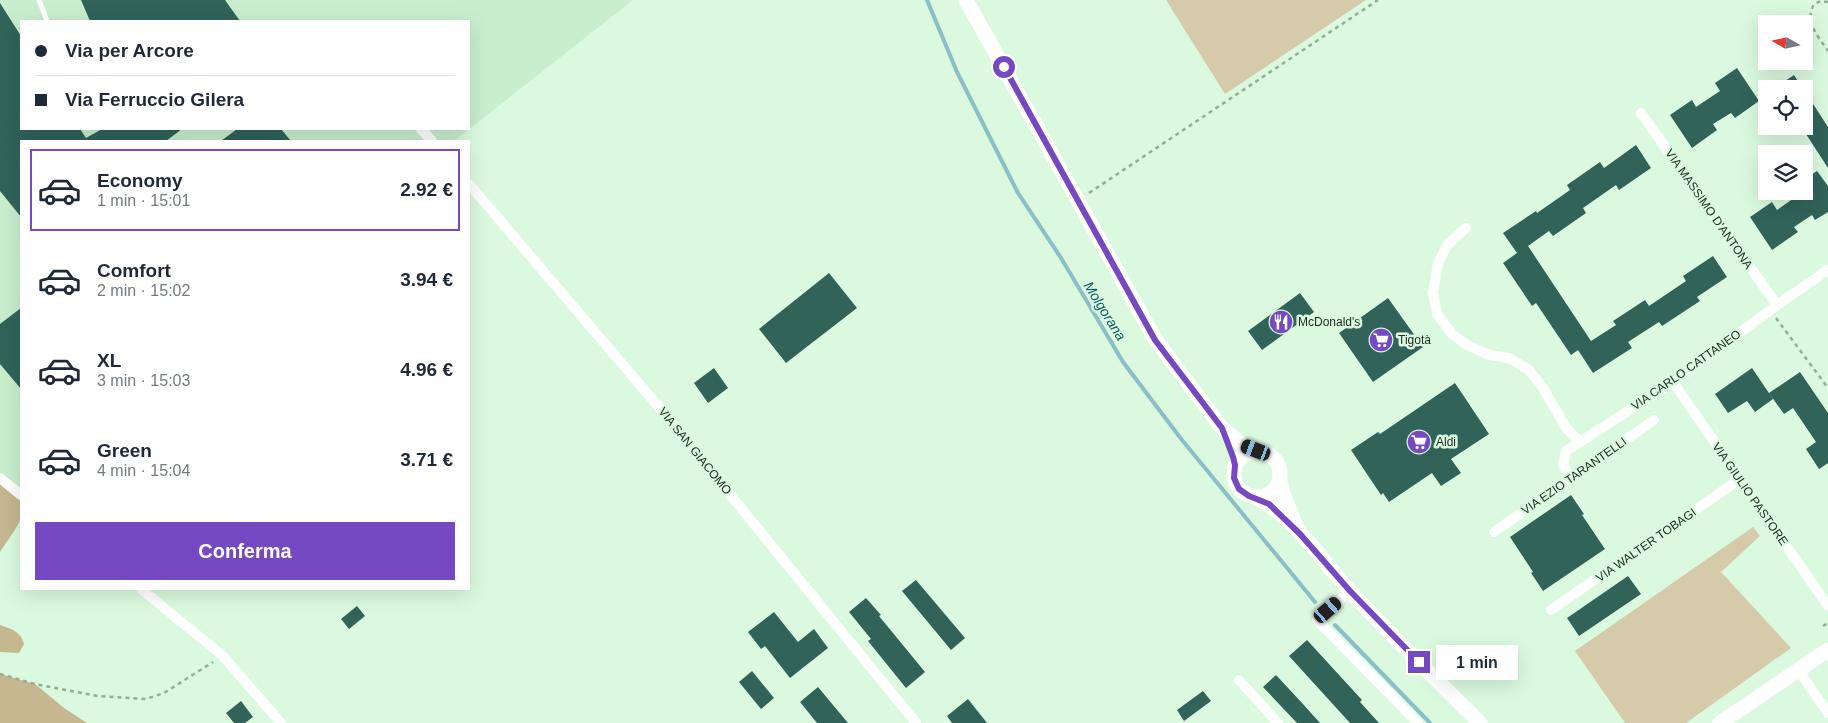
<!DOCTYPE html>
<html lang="it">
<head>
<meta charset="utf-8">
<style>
	:root { --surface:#fff; --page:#f6f6f7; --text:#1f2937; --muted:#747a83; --line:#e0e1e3; --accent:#7549c2 }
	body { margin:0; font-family:Arial,sans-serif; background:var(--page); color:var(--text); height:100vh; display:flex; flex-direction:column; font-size:19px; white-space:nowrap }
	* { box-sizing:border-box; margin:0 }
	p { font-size:16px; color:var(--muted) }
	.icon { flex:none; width:28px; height:28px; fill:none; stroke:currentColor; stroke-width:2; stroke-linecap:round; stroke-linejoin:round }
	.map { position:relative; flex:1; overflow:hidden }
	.panel { position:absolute; left:20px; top:140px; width:450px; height:450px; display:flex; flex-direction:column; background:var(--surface); border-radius:0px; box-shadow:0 5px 20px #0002 }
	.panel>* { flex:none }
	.banner { position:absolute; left:20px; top:20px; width:450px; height:110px; border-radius:0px; box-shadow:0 5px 20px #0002; display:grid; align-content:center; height:110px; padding:0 15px; background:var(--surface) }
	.needle { width:32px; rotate:279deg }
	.buttons { position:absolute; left:1758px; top:15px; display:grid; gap:10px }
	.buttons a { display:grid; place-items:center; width:55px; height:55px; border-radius:0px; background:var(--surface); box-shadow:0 5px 20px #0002; font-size:25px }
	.end { position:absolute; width:22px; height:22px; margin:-11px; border:6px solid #7549c2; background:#fff; box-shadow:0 0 0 2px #fff }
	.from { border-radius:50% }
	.bubble { position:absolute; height:35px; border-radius:0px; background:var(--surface); box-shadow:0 5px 20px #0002; font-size:16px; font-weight:600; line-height:35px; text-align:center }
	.car { position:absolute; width:15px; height:30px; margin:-15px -8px; border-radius:6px; box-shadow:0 0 4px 1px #0007; background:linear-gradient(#222 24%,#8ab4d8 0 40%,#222 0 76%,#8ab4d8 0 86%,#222 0) }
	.banner b { display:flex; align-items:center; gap:18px; height:48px; font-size:19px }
	.banner b+b { border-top:1px solid var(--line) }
	.banner i { width:12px; height:12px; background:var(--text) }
	ul { padding:9px 0 0; list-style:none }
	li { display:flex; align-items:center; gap:15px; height:82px; margin:0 10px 8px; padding:0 5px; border:2px solid transparent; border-radius:0px }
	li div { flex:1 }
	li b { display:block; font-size:19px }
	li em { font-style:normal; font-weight:600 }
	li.active { border-color:var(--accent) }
	li>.icon { width:45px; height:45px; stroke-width:1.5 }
	.button { display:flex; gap:10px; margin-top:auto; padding:10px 15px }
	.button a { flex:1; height:58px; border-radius:0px; background:var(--accent); color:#fff; font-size:20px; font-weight:600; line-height:58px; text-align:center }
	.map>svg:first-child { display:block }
	.built { fill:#c8eece; fill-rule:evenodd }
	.green { fill:#d5caaa }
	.forest { fill:#c5b78f }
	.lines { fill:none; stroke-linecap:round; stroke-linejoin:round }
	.stream { stroke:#8abfc7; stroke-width:4 }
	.building { fill:#316359 }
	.path { stroke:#95ad98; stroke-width:2.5; stroke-dasharray:4 4; stroke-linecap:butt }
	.lane { stroke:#fff; stroke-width:5 }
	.street { stroke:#fff; stroke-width:10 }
	.secondary { stroke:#fff; stroke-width:15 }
	.route { stroke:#7549c2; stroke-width:6 }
	.labels { text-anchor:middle; stroke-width:5; stroke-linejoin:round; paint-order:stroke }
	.street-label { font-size:12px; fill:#1e2a20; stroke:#daf9de }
	.poi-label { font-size:12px; fill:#1e2a20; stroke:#daf9de; text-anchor:start }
	.water-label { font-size:14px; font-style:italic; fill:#105b64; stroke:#daf9de }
</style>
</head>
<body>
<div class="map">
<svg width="1828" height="723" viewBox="0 0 1828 723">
	<rect width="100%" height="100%" fill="#daf9de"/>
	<path class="built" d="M0,0H633L454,141H21V485L15,490L0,478ZM21,21H469V129H21Z"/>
	<path class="green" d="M1166,0H1366L1225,94Z
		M1753,527L1760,536L1721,572L1791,648L1686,723H1625L1575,651Z"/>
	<path class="forest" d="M0,478C37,509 21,519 0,552Z
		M0,625C12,629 21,632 24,644L19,653L0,652Z
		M0,674L35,684L64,708L87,723H0Z"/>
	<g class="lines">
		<path class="stream" d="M927,0L957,72L1018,193L1061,258L1123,362L1182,440L1315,602
			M1335,625L1430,723"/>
	</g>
	<path class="building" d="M81,0H225L240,21H90Z
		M0,3L21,36V129H80L86,138L102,129H182L166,141H21V217L0,191Z
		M1737,68L1759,101L1735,118L1731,113L1713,124L1717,130L1692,148L1670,115L1692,100L1696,107L1720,91L1715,83Z
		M1794,75L1803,89H1773Z
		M1804,90L1828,127V168L1804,131Z
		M237,129H281L291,141H221Z
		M1636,145L1651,168L1619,190L1616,185L1583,208L1586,213L1553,236L1549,231L1528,246L1591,341L1616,325L1613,321L1645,300L1649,306L1686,281L1683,276L1713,256L1727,277L1697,297L1700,301L1662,326L1659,322L1628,342L1632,348L1593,373L1578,350L1571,355L1536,303L1532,306L1503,263L1517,253L1503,233L1536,211L1537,213L1570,190L1567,185L1600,162L1604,168Z
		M1817,171L1828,186V212L1815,220L1812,215L1794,227L1798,232L1772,250L1750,217L1772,202L1777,210L1804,191V180Z
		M829,273L857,308L786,363L759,329Z
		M1300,293L1314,312L1262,350L1248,331Z
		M1388,298L1423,347L1373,382L1339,333Z
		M21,308V389L0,364V324Z
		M714,368L728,388L708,403L694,383Z
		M1752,368L1773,399L1755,412L1747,401L1728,413L1715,394Z
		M1800,372L1828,413V463L1819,469L1806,449L1816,442L1793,408L1784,414L1769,393Z
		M1455,383L1489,434L1451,459L1461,473L1441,486L1432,473L1389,502L1383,493L1381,495L1351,450L1378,432L1380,434Z
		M1571,495L1584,514L1582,515L1605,549L1543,591L1531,573L1533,572L1510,537Z
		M1628,576L1641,594L1579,636L1567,618Z
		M916,580L965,638L951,650L902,591Z
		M866,598L881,615L879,616L925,672L906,688L868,641L871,639L849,612Z
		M357,606L365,616L349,629L341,619Z
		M774,612L798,642L814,629L828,648L790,678L765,646L761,649L748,632Z
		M1307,640L1362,700L1360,702L1379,723H1350L1289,656Z
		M752,671L774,698L761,709L739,682Z
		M1276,675L1302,703L1320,723H1297L1263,687Z
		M818,687L848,723H817L800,702Z
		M1203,691L1211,701L1184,721L1177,710Z
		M968,699L987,723H952L947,716Z
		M241,701L253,717L245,723H234L226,713Z"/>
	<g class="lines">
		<path class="path" d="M1828,2L1821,1L1814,4C1804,22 1818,36 1828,51
			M1089,193L1378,0
			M1776,318L1828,388
			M1823,626L1828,623
			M0,674L35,684L98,696L146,699L164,693L213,662"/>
		<path class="lane" d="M39,0L47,21"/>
		<path class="street" d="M1641,113L1777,305
			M421,129L432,141
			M469,184L658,406L916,723
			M1466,228L1448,244L1438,263L1433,293L1437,314L1452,334L1467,345L1489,355L1509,358L1529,370L1543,388L1566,428L1580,442
			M1673,382L1828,606
			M1570,477L1563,465L1566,451L1673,382L1777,305L1828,270
			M0,478L21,495
			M1494,532L1654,420
			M141,589L223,656L281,723
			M1350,591L1317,620L1418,723
			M1551,610L1740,479
			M1799,671L1828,713
			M1239,680L1278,723"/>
		<path class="secondary" d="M966,0L1155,339L1222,428L1244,446L1256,450
			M1234 474a23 23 0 1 1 46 0a23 23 0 1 1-46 0Z
			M1280,479L1282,491L1297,528
			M1255,497C1293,516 1321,559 1349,590C1391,636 1436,679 1480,723
			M1720,723L1828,650"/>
	</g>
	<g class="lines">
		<path class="route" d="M1004,67L1155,340L1222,428L1233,457L1235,465L1234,478L1239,489L1249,496L1269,504L1300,534L1350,591L1419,662"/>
	</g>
	<defs>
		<g id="restaurant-disc" transform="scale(1.25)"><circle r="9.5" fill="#7549c2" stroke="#daf9de"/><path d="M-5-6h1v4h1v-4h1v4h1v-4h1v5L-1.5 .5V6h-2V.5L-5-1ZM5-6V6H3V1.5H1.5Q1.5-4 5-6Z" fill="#fff"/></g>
		<g id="supermarket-disc" transform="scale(1.25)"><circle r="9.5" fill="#7549c2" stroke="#daf9de"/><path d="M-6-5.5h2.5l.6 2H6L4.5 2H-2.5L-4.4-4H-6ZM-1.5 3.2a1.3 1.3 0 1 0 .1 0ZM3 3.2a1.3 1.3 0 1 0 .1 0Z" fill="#fff"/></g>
	</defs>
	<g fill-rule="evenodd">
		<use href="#restaurant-disc" x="1281" y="322"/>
		<use href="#supermarket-disc" x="1381" y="340"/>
		<use href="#supermarket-disc" x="1419" y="442"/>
	</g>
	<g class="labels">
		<g class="street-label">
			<text transform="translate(1709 209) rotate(55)" y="4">VIA MASSIMO D'ANTONA</text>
			<text transform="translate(1686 370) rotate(-35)" y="4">VIA CARLO CATTANEO</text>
			<text transform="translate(695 451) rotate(51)" y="4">VIA SAN GIACOMO</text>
			<text transform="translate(1574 476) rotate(-35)" y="4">VIA EZIO TARANTELLI</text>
			<text transform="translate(1750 494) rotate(55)" y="4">VIA GIULIO PASTORE</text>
			<text transform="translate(1646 545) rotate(-35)" y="4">VIA WALTER TOBAGI</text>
		</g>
		<g class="poi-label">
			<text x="1298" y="326">McDonald's</text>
			<text x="1398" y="344">Tigotà</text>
			<text x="1436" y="446">Aldi</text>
		</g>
		<g class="water-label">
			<text transform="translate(1105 311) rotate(58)" y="5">Molgorana</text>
		</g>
	</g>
</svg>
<div class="buttons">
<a><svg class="needle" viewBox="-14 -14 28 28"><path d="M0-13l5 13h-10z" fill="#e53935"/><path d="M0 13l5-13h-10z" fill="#747a83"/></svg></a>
<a><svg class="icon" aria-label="locate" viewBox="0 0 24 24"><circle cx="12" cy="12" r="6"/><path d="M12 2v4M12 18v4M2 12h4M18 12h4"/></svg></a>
<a><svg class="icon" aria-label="layers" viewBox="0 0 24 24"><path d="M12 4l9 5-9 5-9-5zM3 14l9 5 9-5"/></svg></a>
</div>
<i class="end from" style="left:1004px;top:67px"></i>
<i class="end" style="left:1419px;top:662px"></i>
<div class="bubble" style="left:1436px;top:645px;width:82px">1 min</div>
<i class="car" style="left:1256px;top:450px;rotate:291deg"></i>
<i class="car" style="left:1328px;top:610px;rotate:49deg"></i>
<div class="banner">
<b><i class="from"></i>Via per Arcore</b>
<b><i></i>Via Ferruccio Gilera</b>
</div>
<section class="panel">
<ul>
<li class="active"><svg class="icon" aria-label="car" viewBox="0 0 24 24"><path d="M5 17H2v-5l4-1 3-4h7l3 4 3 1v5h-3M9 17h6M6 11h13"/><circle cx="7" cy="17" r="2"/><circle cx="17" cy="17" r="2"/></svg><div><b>Economy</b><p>1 min · 15:01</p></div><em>2.92 €</em></li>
<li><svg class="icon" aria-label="car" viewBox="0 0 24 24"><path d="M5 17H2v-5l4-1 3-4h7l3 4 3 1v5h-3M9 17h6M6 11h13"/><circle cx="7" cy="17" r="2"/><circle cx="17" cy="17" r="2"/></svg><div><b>Comfort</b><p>2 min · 15:02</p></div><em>3.94 €</em></li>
<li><svg class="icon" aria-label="car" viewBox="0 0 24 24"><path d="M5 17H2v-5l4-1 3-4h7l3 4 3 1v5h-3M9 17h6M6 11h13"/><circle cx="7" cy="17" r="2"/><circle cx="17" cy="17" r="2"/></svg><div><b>XL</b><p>3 min · 15:03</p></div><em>4.96 €</em></li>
<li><svg class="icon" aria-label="car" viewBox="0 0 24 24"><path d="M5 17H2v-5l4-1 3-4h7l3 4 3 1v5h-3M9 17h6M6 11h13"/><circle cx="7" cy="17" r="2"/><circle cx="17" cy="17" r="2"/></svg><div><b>Green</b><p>4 min · 15:04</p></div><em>3.71 €</em></li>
</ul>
<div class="button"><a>Conferma</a></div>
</section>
</div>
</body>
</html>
